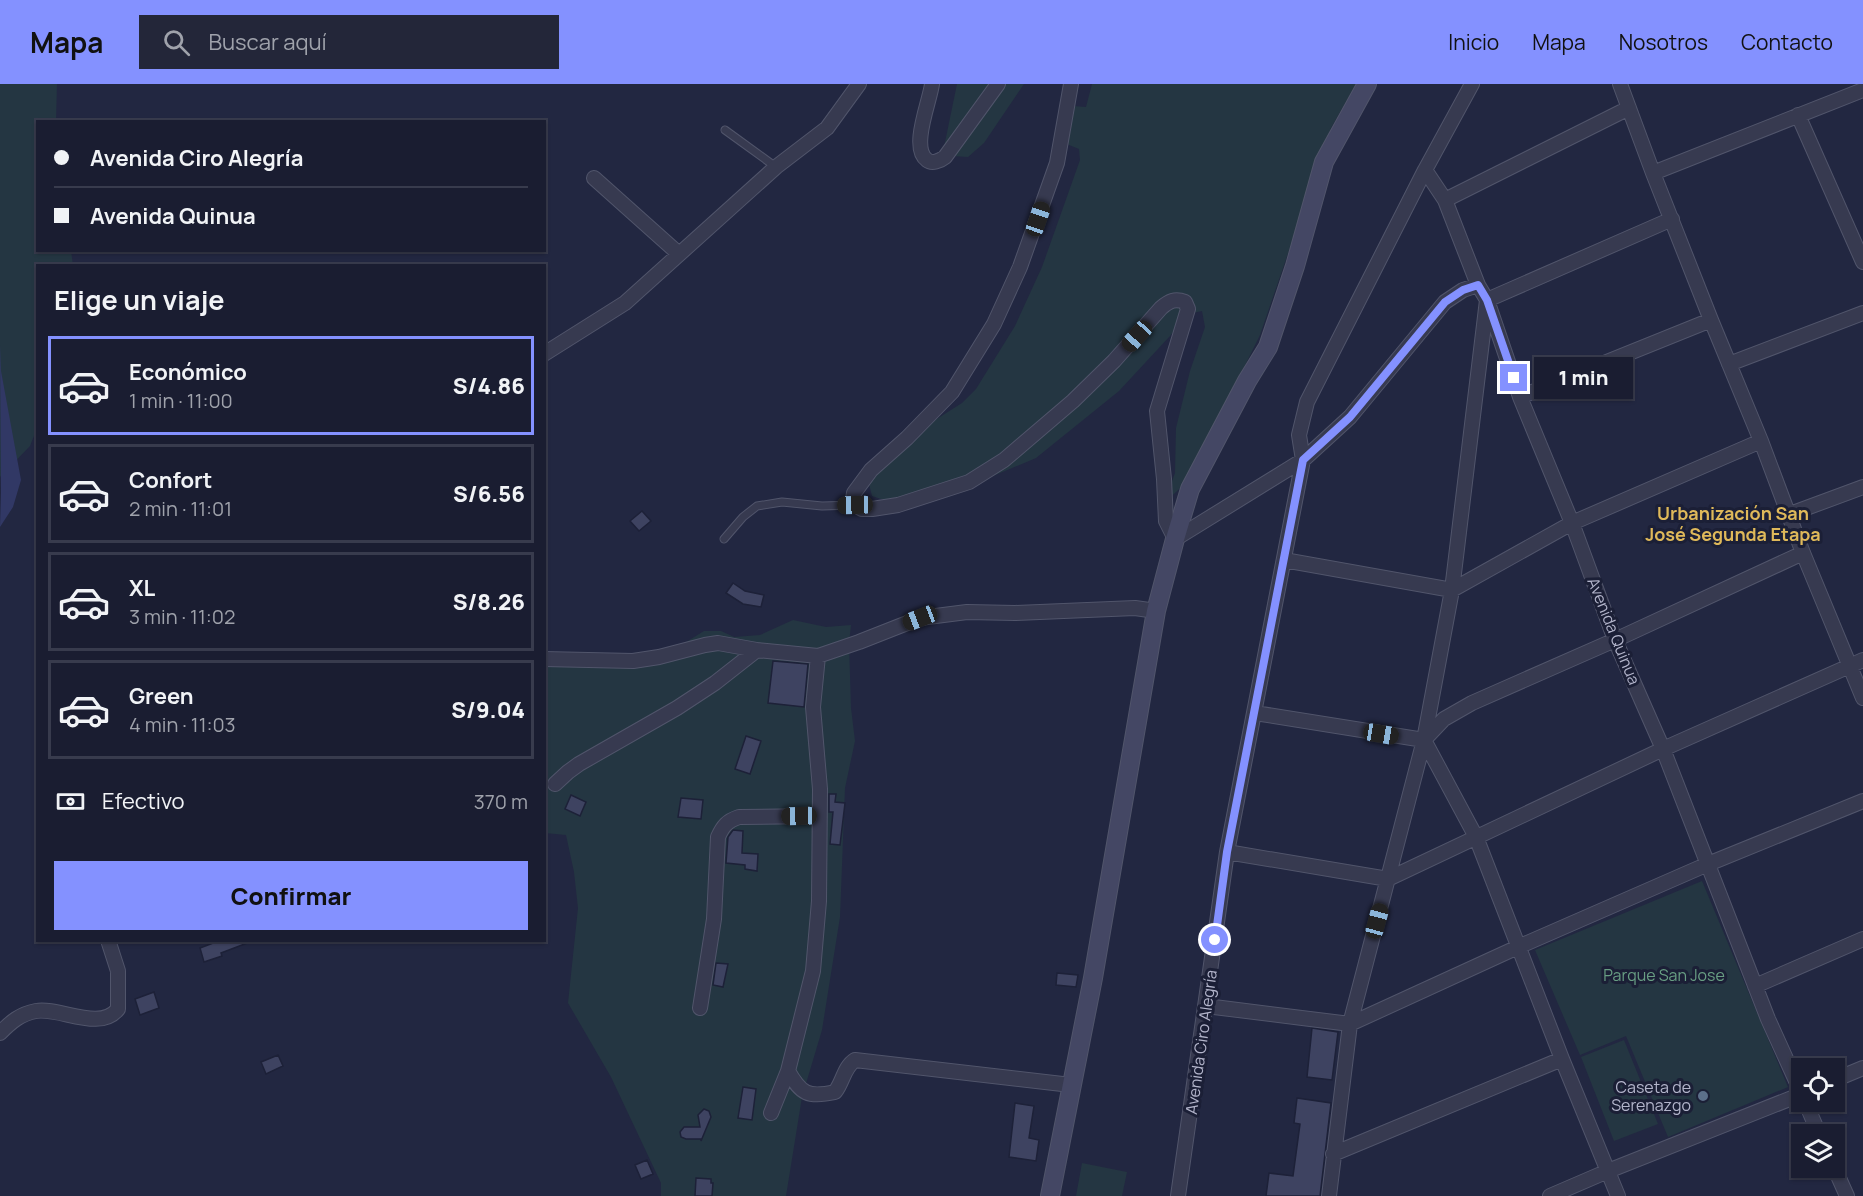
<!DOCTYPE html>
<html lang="es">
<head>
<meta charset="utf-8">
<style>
	:root { --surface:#1a1d31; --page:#232639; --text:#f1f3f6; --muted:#9fa2ab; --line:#383b4d; --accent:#8491ff }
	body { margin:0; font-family:Manrope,sans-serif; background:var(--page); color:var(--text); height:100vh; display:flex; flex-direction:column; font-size:22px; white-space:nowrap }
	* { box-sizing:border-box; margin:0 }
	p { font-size:20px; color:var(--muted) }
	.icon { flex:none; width:33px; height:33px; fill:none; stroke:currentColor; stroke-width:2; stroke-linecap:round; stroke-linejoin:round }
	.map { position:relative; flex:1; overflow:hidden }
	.drawer { position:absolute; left:36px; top:180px; width:510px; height:678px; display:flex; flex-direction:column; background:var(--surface); border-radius:0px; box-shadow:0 2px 4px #0004,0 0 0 2px var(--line) }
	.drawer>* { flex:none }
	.top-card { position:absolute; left:36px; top:36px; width:510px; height:132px; border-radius:0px; box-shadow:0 2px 4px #0004,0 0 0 2px var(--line); display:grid; align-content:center; height:132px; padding:0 18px; background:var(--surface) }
	.fabs { position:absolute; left:1791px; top:974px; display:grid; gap:12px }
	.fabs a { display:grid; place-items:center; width:54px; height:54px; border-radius:0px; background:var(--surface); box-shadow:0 2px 4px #0004,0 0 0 2px var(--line); font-size:30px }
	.end { position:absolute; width:27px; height:27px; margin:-14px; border:8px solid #8491ff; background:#fff; box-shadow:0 0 0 3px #fff }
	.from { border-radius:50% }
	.bubble { position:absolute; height:42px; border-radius:0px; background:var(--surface); box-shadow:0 2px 4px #0004,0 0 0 2px var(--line); font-size:20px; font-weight:800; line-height:42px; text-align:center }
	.car { position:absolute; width:18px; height:36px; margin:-18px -9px; border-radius:8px; box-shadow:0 0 4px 2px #0007; background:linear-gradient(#222 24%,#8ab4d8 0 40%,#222 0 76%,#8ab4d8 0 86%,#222 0) }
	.top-card b { display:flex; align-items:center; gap:21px; height:57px; font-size:22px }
	.top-card b+b { border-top:2px solid var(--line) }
	.top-card i { width:15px; height:15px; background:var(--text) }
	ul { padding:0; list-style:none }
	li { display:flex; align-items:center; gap:18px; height:99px; margin:0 12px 9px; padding:0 6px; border:3px solid var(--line); border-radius:0px }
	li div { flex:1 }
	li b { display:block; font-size:22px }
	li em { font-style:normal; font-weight:800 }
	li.active { border-color:var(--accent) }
	li>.icon { width:54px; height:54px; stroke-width:1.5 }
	h2 { padding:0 18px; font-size:27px; line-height:72px }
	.pay { display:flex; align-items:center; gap:15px; height:66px; padding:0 18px; font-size:22px }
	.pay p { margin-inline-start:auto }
	.primary-button { display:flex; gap:12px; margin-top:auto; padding:12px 18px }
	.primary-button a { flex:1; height:69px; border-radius:0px; background:var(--accent); color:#111; font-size:24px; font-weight:800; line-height:69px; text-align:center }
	header { display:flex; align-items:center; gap:36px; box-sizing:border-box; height:84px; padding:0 30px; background:var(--accent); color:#111 }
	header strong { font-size:28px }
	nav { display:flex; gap:33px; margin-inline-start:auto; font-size:21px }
	.search { width:420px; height:54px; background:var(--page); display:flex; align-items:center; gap:15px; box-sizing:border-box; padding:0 21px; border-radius:0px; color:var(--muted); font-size:22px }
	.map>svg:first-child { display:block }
	.green { fill:#243642 }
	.water { fill:#313865 }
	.building { fill:#3e4361; stroke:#1d2138; stroke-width:1.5 }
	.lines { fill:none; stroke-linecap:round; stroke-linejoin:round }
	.lane-casing { stroke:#51556b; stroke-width:9 }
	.street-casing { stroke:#51556b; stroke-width:16 }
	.secondary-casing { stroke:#51556b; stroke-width:20 }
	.lane { stroke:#373a50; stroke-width:7 }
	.street { stroke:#373a50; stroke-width:14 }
	.secondary { stroke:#444764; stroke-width:18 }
	.route { stroke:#8491ff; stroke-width:8 }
	.service-dot { fill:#5c6f8a; stroke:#1b1f36; stroke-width:2 }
	.labels { text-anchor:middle; stroke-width:6; stroke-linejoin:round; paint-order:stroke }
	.street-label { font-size:16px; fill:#b3b5cb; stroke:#1b1f36 }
	.park-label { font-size:16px; fill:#689e83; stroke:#1b1f36 }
	.poi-label { font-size:16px; fill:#b3b5cb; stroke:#1b1f36; text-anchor:end }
	.neighbourhood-label { font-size:18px; font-weight:bold; fill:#dfb95a; stroke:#1b1f36 }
</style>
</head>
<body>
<header>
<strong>Mapa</strong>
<div class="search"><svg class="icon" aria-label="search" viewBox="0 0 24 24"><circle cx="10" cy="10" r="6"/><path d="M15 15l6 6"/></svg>Buscar aquí</div>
<nav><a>Inicio</a><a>Mapa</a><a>Nosotros</a><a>Contacto</a></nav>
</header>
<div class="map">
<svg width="1863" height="1112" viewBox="0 0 1863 1112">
	<rect width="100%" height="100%" fill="#222741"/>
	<path class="green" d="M0,0H57L56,37L38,38V166L71,167L73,181L38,182L37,344L30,362L0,393Z
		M957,0H1024L984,59L968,73L952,72L944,63Z
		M1092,0H1356L1331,44L1260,251L1188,397L1164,419L1175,389L1176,344L1190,287L1205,243L1202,227L1188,230L1170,252L1119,307L1036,374L962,405L896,420L872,412L868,396L932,338L962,319L976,305L1015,242L1042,183L1080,76L1079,65L1069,61L1060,54L1073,22L1086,23Z
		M793,536L826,543L851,541L849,559L851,624L855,657L845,704L840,833L822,946L802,1013L786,1112H661V1099L611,993L568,919L578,824L574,788L566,751L545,749V571L584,574L655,567L678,563L704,547H721L734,553L760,551Z
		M1702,797L1788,1003L1668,1053L1626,952L1580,971L1535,866Z
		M1624,956L1658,1040L1614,1057L1581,973Z
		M1082,1079L1127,1088L1122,1112H1076Z"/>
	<path class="water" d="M0,261L1,287L21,396L13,423L0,443L1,409Z"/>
	<path class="building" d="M642,427L651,437L639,447L630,437Z
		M733,499L745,507L764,511L761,523L743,520L726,509Z
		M773,577L808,580L804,623L768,619Z
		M746,652L761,657L750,690L735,685Z
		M829,710H836L835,718L845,719L840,761L830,760L833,728H829Z
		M571,711L586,718L580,732L565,725Z
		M681,714L703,716L701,735L678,733Z
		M733,746L743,747L742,769L758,770L757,787L745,785V781L726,779L728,753Z
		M221,856H250V858L221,869L222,872L204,878L200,864Z
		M716,879L728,880L723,903L713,901Z
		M1057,889L1078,891L1076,903L1056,901Z
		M154,908L159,924L140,931L135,915Z
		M1312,944L1338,948L1332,996L1307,993Z
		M278,971L283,982L266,990L261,978Z
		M743,1003L756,1005L752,1036L738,1034Z
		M1297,1014L1331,1019L1320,1112H1266L1269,1089L1293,1092L1300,1040L1294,1039Z
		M1015,1019L1034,1022L1029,1054L1039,1056L1036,1077L1009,1073Z
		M704,1025L709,1027L711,1033L701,1057V1055H686L681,1053L680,1048L684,1043H700L698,1031Z
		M647,1076L653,1090L641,1095L635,1081Z
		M696,1094L711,1095V1099H713L712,1112H695Z"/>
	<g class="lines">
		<g class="lane-casing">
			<path id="lane" d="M725,46L776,83
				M724,455L743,433L757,422L782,418L822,422L855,421"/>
		</g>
		<g class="street-casing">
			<path id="street" d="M932,0C930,17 910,64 927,76C932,80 940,77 945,73L998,0
				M1071,0L1057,79L1020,183L994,240L952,308L907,354L871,386L854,409L853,416L855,421L862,425H872L898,421L969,398L1004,376L1073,317L1114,277L1161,224C1169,217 1175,214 1185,218L1188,225L1157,327L1164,395L1166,437L1175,455L1303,376L1350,333L1445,218L1463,206L1478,201
				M1620,0L1653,89L1711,236L1761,357L1803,469L1863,614
				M1798,31L1863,178
				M1425,86L1445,116L1478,201L1487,216L1520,313L1572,439L1615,556L1663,665L1768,935L1802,1010
				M1653,89L1863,6
				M594,94L679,170
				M1445,116L1629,24
				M544,270L625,219L776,83L827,44L859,0
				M1729,280L1863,229
				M1520,313L1711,236
				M1790,430L1863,403
				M1284,476L1452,506L1572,439L1761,357
				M544,575L633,577L659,573L705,561L718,559L757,566L818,572L859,558L920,534L967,528L1015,529L1135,524L1156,527
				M1255,629L1424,656
				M1424,656L1476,753L1562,975L1618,1112
				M1424,656L1444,635L1472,619L1615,556L1803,469
				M555,700L568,688L579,680L677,624L715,599L757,566
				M1227,768L1388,795L1663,665L1863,576
				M1755,902L1863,855
				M1206,922L1350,940L1518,863L1708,780L1863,717
				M700,924L714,835L718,753C723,742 727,737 739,733L819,732
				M0,949C11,938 20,930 36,927C60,923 100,948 118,925V887L108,856
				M788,987C801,1010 808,1014 835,1008C843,998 844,983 855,976L1071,1001
				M1834,996L1863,984
				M1805,1017L1819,1050
				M771,1029L788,987L813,887L819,817L820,705L813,623L818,572
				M1333,1070L1562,975
				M1834,1083L1847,1112
				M1178,1112L1227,768L1303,376L1299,351L1307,318L1425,86L1472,0
				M1329,1112L1350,940L1424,656L1452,506L1487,216L1672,135
				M1550,1112L1608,1087L1802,1010"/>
		</g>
		<g class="secondary-casing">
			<path id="secondary" d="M1050,1112L1093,894L1156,527L1175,455L1190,405L1247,297L1268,263L1295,182L1324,78L1367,0"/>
		</g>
		<use href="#lane" class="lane"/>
		<use href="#street" class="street"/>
		<use href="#secondary" class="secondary"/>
	</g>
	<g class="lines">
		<path class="route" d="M1215,856L1227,768L1303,376L1350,333L1445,218L1463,206L1478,201L1487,216L1514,294"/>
	</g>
	<circle class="service-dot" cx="1703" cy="1012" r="6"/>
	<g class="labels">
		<g class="street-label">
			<text transform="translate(1614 547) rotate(68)" y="6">Avenida Quinua</text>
			<text transform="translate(1201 958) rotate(-82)" y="6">Avenida Ciro Alegría</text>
		</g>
		<g class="park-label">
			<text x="1664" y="897">Parque San Jose</text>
		</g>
		<g class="poi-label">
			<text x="1691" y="1009">Caseta de<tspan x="1691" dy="18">Serenazgo</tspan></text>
		</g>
		<g class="neighbourhood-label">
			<text x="1733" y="436">Urbanización San<tspan x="1733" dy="21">José Segunda Etapa</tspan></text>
		</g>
	</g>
</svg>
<div class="fabs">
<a><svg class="icon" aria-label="locate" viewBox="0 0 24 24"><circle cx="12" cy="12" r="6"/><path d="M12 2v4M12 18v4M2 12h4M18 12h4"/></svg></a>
<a><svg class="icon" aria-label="layers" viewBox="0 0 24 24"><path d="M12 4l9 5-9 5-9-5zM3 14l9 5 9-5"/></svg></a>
</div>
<i class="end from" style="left:1215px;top:856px"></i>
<i class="end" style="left:1514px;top:294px"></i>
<div class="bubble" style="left:1534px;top:273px;width:99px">1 min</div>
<i class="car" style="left:1038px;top:135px;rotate:19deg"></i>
<i class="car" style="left:1137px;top:252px;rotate:222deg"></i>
<i class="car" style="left:855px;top:421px;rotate:269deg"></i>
<i class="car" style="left:920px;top:534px;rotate:249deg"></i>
<i class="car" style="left:1381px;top:650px;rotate:99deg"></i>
<i class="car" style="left:799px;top:732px;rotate:269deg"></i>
<i class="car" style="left:1377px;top:837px;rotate:15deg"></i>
<div class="top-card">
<b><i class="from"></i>Avenida Ciro Alegría</b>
<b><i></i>Avenida Quinua</b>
</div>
<section class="drawer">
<h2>Elige un viaje</h2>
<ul>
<li class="active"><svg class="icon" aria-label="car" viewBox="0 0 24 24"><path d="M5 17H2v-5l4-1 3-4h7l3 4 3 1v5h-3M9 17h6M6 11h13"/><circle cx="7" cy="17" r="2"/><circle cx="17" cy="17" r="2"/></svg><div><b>Económico</b><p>1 min · 11:00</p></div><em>S/4.86</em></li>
<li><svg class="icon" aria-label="car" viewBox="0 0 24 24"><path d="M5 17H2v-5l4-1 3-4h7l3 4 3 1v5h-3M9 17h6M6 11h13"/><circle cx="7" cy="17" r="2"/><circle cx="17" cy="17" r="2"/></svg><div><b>Confort</b><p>2 min · 11:01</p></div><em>S/6.56</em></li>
<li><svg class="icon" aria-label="car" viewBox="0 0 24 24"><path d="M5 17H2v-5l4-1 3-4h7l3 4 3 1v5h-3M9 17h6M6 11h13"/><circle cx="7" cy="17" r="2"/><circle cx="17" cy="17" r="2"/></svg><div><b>XL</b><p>3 min · 11:02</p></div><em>S/8.26</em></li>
<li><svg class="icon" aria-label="car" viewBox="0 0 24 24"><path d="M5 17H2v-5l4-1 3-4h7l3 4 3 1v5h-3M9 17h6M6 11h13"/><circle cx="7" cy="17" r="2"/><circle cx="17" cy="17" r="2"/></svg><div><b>Green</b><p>4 min · 11:03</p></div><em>S/9.04</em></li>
</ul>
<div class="pay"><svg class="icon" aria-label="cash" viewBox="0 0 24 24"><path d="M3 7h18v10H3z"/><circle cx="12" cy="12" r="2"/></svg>Efectivo<p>370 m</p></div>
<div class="primary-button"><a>Confirmar</a></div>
</section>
</div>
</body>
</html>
